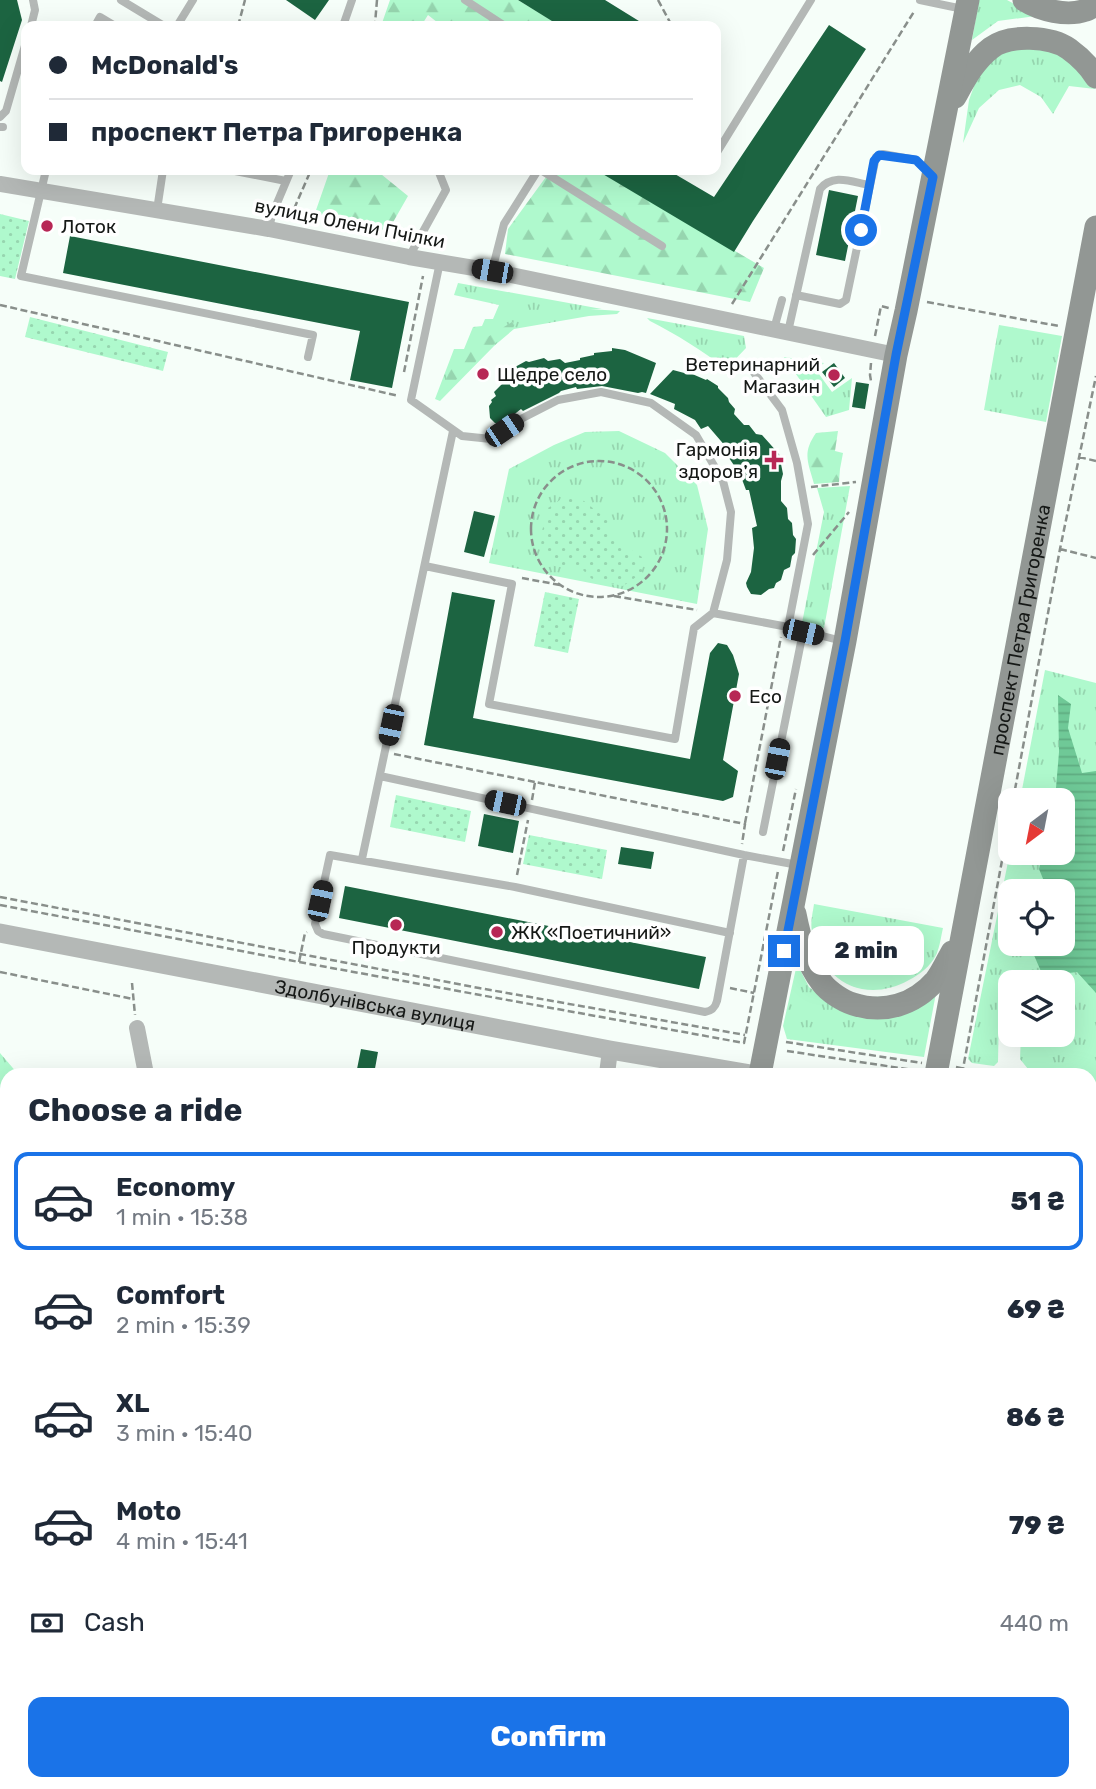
<!DOCTYPE html>
<html lang="en">
<head>
<meta charset="utf-8">
<style>
	:root { --surface:#fff; --page:#f2f2f3; --text:#1f2937; --muted:#747a83; --line:#e0e1e3; --accent:#1a73e8 }
	body { margin:0; font-family:Rubik,sans-serif; background:var(--page); color:var(--text); height:100vh; display:flex; flex-direction:column; font-size:26px; white-space:nowrap }
	* { box-sizing:border-box; margin:0 }
	p { font-size:23px; color:var(--muted) }
	.icon { flex:none; width:38px; height:38px; fill:none; stroke:currentColor; stroke-width:2; stroke-linecap:round; stroke-linejoin:round }
	.map { position:relative; flex:1; overflow:hidden }
	.details { position:absolute; left:0px; top:1068px; width:1097px; height:723px; display:flex; flex-direction:column; background:var(--surface); border-radius:21px 21px 0 0; box-shadow:0 7px 28px #0002 }
	.details>* { flex:none }
	.top-card { position:absolute; left:21px; top:21px; width:700px; height:154px; border-radius:14px; box-shadow:0 7px 28px #0002; display:grid; align-content:center; height:154px; padding:0 28px; background:var(--surface) }
	.needle { width:46px; rotate:212deg }
	.buttons { position:absolute; left:998px; top:788px; display:grid; gap:14px }
	.buttons a { display:grid; place-items:center; width:77px; height:77px; border-radius:14px; background:var(--surface); box-shadow:0 7px 28px #0002; font-size:35px }
	.end { position:absolute; width:32px; height:32px; margin:-16px; border:9px solid #1a73e8; background:#fff; box-shadow:0 0 0 4px #fff }
	.from { border-radius:50% }
	.bubble { position:absolute; height:49px; border-radius:14px; background:var(--surface); box-shadow:0 7px 28px #0002; font-size:23px; font-weight:800; line-height:49px; text-align:center }
	.car { position:absolute; width:21px; height:42px; margin:-21px -10px; border-radius:9px; box-shadow:0 0 5px 2px #0007; background:linear-gradient(#222 24%,#8ab4d8 0 40%,#222 0 76%,#8ab4d8 0 86%,#222 0) }
	.top-card b { display:flex; align-items:center; gap:24px; height:66px; font-size:26px }
	.top-card b+b { border-top:2px solid var(--line) }
	.top-card i { width:18px; height:18px; background:var(--text) }
	ul { padding:0; list-style:none }
	li { display:flex; align-items:center; gap:21px; height:98px; margin:0 14px 10px; padding:0 14px; border:4px solid transparent; border-radius:14px }
	li div { flex:1 }
	li b { display:block; font-size:26px }
	li em { font-style:normal; font-weight:800 }
	li.selected { border-color:var(--accent) }
	li>.icon { width:63px; height:63px; stroke-width:1.5 }
	h2 { padding:0 28px; font-size:32px; line-height:84px }
	.pay { display:flex; align-items:center; gap:18px; height:77px; padding:0 28px; font-size:26px }
	.pay p { margin-inline-start:auto }
	.primary-button { display:flex; gap:14px; margin-top:auto; padding:14px 28px }
	.primary-button a { flex:1; height:80px; border-radius:14px; background:var(--accent); color:#fff; font-size:28px; font-weight:800; line-height:80px; text-align:center }
	.map>svg:first-child { display:block }
	.grass { fill:url(#grass-tufts); fill-rule:evenodd }
	.forest { fill:url(#forest-firs) }
	.park { fill:url(#park-dots) }
	.water { fill:url(#water-rules) }
	.lines { fill:none; stroke-linecap:round; stroke-linejoin:round }
	.stream { stroke:#6fc997; stroke-width:4.5 }
	.building { fill:#1c6441 }
	.path { stroke:#898f8b; stroke-width:2.5; stroke-dasharray:7 3.5; stroke-linecap:butt }
	.service { stroke:#b4b8b6; stroke-width:8 }
	.minor { stroke:#b4b8b6; stroke-width:16 }
	.tertiary { stroke:#b4b8b6; stroke-width:19 }
	.secondary { stroke:#929794; stroke-width:23 }
	.route { stroke:#1a73e8; stroke-width:9 }
	.poi-dot { fill:#b72755; stroke:#fff; stroke-width:2.5 }
	.labels { text-anchor:middle; stroke-width:7; stroke-linejoin:round; paint-order:stroke }
	.street-label { font-size:19px; fill:#161917; stroke:#fff }
	.poi-label { font-size:19px; fill:#161917; stroke:#fff; text-anchor:start }
</style>
</head>
<body>
<div class="map">
<svg width="1096" height="1789" viewBox="0 0 1096 1789">
	<defs>
		<pattern id="grass-tufts" width="24" height="20" patternUnits="userSpaceOnUse" patternTransform="scale(1.75)"><rect width="24" height="20" fill="#aff9cd"/><path d="M3 7l-1-3M5 7V3M7 7l1-3M15 17l-1-3M17 17v-4M19 17l1-3" fill="none" stroke="#96d5af"/></pattern>
		<pattern id="forest-firs" width="22" height="20" patternUnits="userSpaceOnUse" patternTransform="scale(1.75)"><rect width="22" height="20" fill="#aff9cd"/><path d="M5 1l3.5 6h-7zM16 11l3.5 6h-7z" fill="#96d5af"/></pattern>
		<pattern id="park-dots" width="8" height="8" patternUnits="userSpaceOnUse" patternTransform="scale(1.75)"><rect width="8" height="8" fill="#aff9cd"/><path d="M2 2h.1M6 6h.1" fill="none" stroke="#96d5af" stroke-width="1.8" stroke-linecap="round"/></pattern>
		<pattern id="water-rules" width="6" height="5" patternUnits="userSpaceOnUse" patternTransform="scale(1.75)"><rect width="6" height="5" fill="#6fc997"/><path d="M0 2.5h6" fill="none" stroke="#5fac81"/></pattern>
	</defs>
	<rect width="100%" height="100%" fill="#f6fef9"/>
	<path class="grass" d="M979,0H1007L1036,16L998,21L972,40Z
		M1048,42L1091,81L1095,89L1069,86L1053,114L1041,97L1020,85L999,90L979,108L963,143L969,100L981,67L997,53Z
		M458,283L602,309H590L620,311L617,314L589,316L514,329L494,346L440,401L435,399L454,349H464L473,327L482,326L485,319H493L499,305L454,295Z
		M647,318L744,336L746,348L726,369C702,350 677,335 650,321Z
		M999,325L1062,336L1046,422L984,410Z
		M784,357L824,363L816,370L832,392L852,378L849,410L826,417Z
		M619,431L665,453L697,485L708,529L697,604L489,563L509,469L554,445L585,432Z
		M850,486L824,628L802,623L824,512L817,488Z
		M1045,670L1096,683V1091L1090,1090V1074H1032L1020,1059L1021,1034H1062V982H1010V1011L999,1010L998,1062L994,1066L972,1063L968,1059L1010,852H1062V800H1020ZM1010,891H1062V943H1010Z
		M814,904L943,928C941,936 940,947 936,955C931,966 919,975 909,980C864,1005 820,981 812,931C810,922 813,912 814,904Z
		M797,964L809,987L826,1000L936,993L924,1057L787,1039L783,1026Z
		M0,1053L18,1074H7V1383L0,1367Z
		M1096,1173V1304L1090,1296V1181H1094Z
		M342,1783H609L608,1789H347Z"/>
	<path class="forest" d="M390,0H518L561,26H442L428,15L421,26H381Z
		M330,170H376L408,196L388,231L315,213Z
		M551,170H597L764,268L750,302L505,254L508,229Z
		M512,322L516,324L442,393L453,358Z
		M838,431L835,451L843,453L840,469L839,482L814,484C808,462 802,453 816,433Z"/>
	<path class="park" d="M0,214L29,221L15,279L0,276Z
		M30,317L168,352L163,371L25,337Z
		M566,496L584,501L609,521L611,537L642,557V573L623,586L592,579L583,570L554,566L541,547L542,531L548,508Z
		M545,592L579,599L568,653L534,646Z
		M396,795L471,811L465,842L390,827Z
		M529,835L607,850L602,879L523,864Z"/>
	<path class="water" d="M1058,695L1071,704L1068,728L1082,773L1096,771V993L1077,972L1043,976L1030,946L1031,943H1062V891H1048L1039,869L1043,852H1062V800H1055L1059,752Z
		M0,1367L7,1383V1783H45L42,1789H0Z
		M168,1783H342L347,1789H177Z"/>
	<g class="lines">
		<path class="stream" d="M0,1318L7,1324
			M494,1783L497,1789"/>
	</g>
	<path class="building" d="M0,0H17L22,20L2,82L0,81Z
		M286,0H329L315,20Z
		M518,0H605L647,26H560Z
		M829,25L866,49L753,221L734,252L596,170H668L714,197Z
		M829,190L858,196L845,261L816,255Z
		M70,236L409,302L392,388L350,380L360,331L63,273Z
		M612,348L625,350L656,363L646,393L642,392L638,393L602,386L577,389L576,387L561,391L559,393L523,411L521,409L502,424L495,423L490,418L489,406L492,402L491,400L496,396L494,392L504,382L503,378L515,367L526,361L529,362L544,358L548,361L560,359L565,363L580,360V358L594,355V353L612,351Z
		M834,363L845,378L834,387L822,372Z
		M673,370L688,374L690,373L706,380L707,379L718,386V388L728,398L729,402L735,409L734,414L744,425H749L756,434L762,435L779,454L783,474L781,481V501L787,508L788,519L792,523L793,535L796,539L795,553L792,556L790,567L784,570L781,580L776,583L774,588L769,589L761,595L751,594L747,587L746,583L751,572L754,548L752,528L757,526L749,490H746L740,474L729,458L733,455L708,426L701,429L695,420L674,409L675,404L650,394Z
		M856,382L869,384L865,409L852,407Z
		M474,511L495,516L484,557L464,552Z
		M452,592L495,600L473,718L690,759L710,653L718,643L727,645L733,655L739,674L723,760L738,771L733,797L723,801L424,745Z
		M484,814L519,821L513,853L478,846Z
		M621,847L654,852L651,869L618,864Z
		M345,886L706,957L699,989L339,918Z
		M361,1049L378,1052L374,1074H356Z"/>
	<g class="lines">
		<path class="path" d="M377,0L375,24L381,26
			M658,0L672,26
			M238,26L245,0
			M290,218L311,170
			M927,302L1059,326
			M732,304L915,10
			M0,305L399,396
			M875,336L881,306L889,308
			M871,363L870,375L871,381
			M404,372L423,276
			M1079,457L1096,461
			M531 529a68 68 0 1 1 136 0a68 68 0 1 1-136 0Z
			M811,487L856,482
			M1060,549L1096,558
			M813,555L849,512
			M522,578L560,585
			M614,596L697,610
			M394,754L535,782
			M532,800L535,782L745,824L742,844
			M1013,800L1060,549L1096,376
			M745,823L781,637
			M783,851L796,789
			M517,875L528,820
			M0,897L479,988L745,1035
			M0,905L299,962L744,1043L778,871
			M299,962L305,933L307,932
			M0,972L133,999
			M132,983L135,1015
			M730,988L754,993
			M786,1042L922,1063
			M787,1051L913,1070
			M956,1067L990,1074
			M962,1074L1010,818
			M1090,1098L1096,1099
			M1090,1150H1096
			M1090,1157L1096,1158
			M0,1337L7,1344
			M467,1783L471,1789
			M579,1789L580,1783"/>
		<path class="service" d="M121,0L164,26
			M465,0L505,26
			M920,0L963,9
			M31,26L35,10L33,0
			M95,26L100,17L115,26
			M177,26L193,0
			M343,26L352,0
			M0,117L6,111L26,42
			M0,127H3
			M716,154L811,0
			M46,170L21,276L313,335L308,357
			M230,170L286,181
			M541,170L662,246
			M157,210L163,170
			M269,229L272,215L291,170
			M409,257L446,190L438,170
			M440,262L411,400L462,436L491,439L517,421L558,400L601,392L651,403L696,435L723,481L731,512L727,560L713,613
			M492,271L504,224L538,170
			M796,295L840,304L846,300L876,157L883,154L916,160L929,173
			M774,329L782,300
			M788,332L820,189C833,173 852,182 869,185
			M749,366L782,410L797,463L808,524L788,627
			M425,566L512,584L489,704L675,739L694,628L713,613L788,627L842,641
			M380,776L744,855L798,865
			M763,832L803,632
			M362,859L453,431
			M730,933L515,887L330,855L315,924L318,931L323,934L705,1012C712,1011 715,1008 717,1001L744,855"/>
		<path class="minor" d="M0,184L269,229L409,257L492,271L896,355
			M137,1028L146,1074
			M607,1074L610,1050
			M1090,1313L1096,1322
			M1000,1789L1096,1784"/>
		<g class="tertiary">
			<path id="s1" d="M0,933L610,1050L751,1074"/>
			<path d="M1090,1120L1096,1121"/>
		</g>
		<g class="secondary">
			<path d="M1024,0C1040,10 1067,17 1086,10C1090,9 1093,6 1096,4"/>
			<path d="M955,97C965,79 974,61 991,48C1009,34 1051,36 1069,49C1080,57 1089,66 1096,77"/>
			<path d="M795,914C800,939 806,962 822,983C829,992 843,1001 853,1004C884,1014 914,1005 936,980C942,972 947,961 952,952"/>
			<path d="M760,1074L845,641L896,355L906,311L968,0"/>
			<path id="s2" d="M936,1074L1096,227"/>
			<path d="M634,1789L635,1783"/>
			<path d="M910,1789L912,1783"/>
		</g>
	</g>
	<g class="lines">
		<path class="route" d="M784,951L845,641L896,355L933,177L916,160L879,155L874,161L861,230"/>
	</g>
	<g class="poi-dot">
		<circle cx="47" cy="226" r="7"/>
		<circle cx="483" cy="374" r="7"/>
		<circle cx="834" cy="375" r="7"/>
		<path d="M770.5 449.5h7v7h7v7h-7v7h-7v-7h-7v-7h7z"/>
		<circle cx="735" cy="696" r="7"/>
		<circle cx="396" cy="925" r="7"/>
		<circle cx="497" cy="932" r="7"/>
	</g>
	<g class="labels">
		<g class="street-label">
			<text transform="translate(350 223) rotate(11)" y="7">вулиця Олени Пчілки</text>
			<text dy="7" stroke="none"><textPath href="#s2" startOffset="452">проспект Петра Григоренка</textPath></text>
			<text dy="7" stroke="none"><textPath href="#s1" startOffset="382">Здолбунівська вулиця</textPath></text>
		</g>
		<g class="poi-label">
			<text x="61" y="233">Лоток</text>
			<text x="820" y="371" text-anchor="end">Ветеринарний<tspan x="820" dy="22">Магазин</tspan></text>
			<text x="497" y="381">Щедре село</text>
			<text x="758" y="456" text-anchor="end">Гармонія<tspan x="758" dy="22">здоров'я</tspan></text>
			<text x="749" y="703">Eco</text>
			<text x="511" y="939">ЖК «Поетичний»</text>
			<text x="396" y="954" text-anchor="middle">Продукти</text>
		</g>
	</g>
</svg>
<div class="buttons">
<a><svg class="needle" viewBox="-14 -14 28 28"><path d="M0-13l5 13h-10z" fill="#e53935"/><path d="M0 13l5-13h-10z" fill="#747a83"/></svg></a>
<a><svg class="icon" aria-label="locate" viewBox="0 0 24 24"><circle cx="12" cy="12" r="6"/><path d="M12 2v4M12 18v4M2 12h4M18 12h4"/></svg></a>
<a><svg class="icon" aria-label="layers" viewBox="0 0 24 24"><path d="M12 4l9 5-9 5-9-5zM3 14l9 5 9-5"/></svg></a>
</div>
<i class="end from" style="left:861px;top:230px"></i>
<i class="end" style="left:784px;top:951px"></i>
<div class="bubble" style="left:808px;top:926px;width:116px">2 min</div>
<i class="car" style="left:492px;top:271px;rotate:280deg"></i>
<i class="car" style="left:504px;top:430px;rotate:56deg"></i>
<i class="car" style="left:803px;top:632px;rotate:103deg"></i>
<i class="car" style="left:391px;top:725px;rotate:192deg"></i>
<i class="car" style="left:777px;top:759px;rotate:11deg"></i>
<i class="car" style="left:505px;top:803px;rotate:282deg"></i>
<i class="car" style="left:320px;top:901px;rotate:12deg"></i>
<div class="top-card">
<b><i class="from"></i>McDonald's</b>
<b><i></i>проспект Петра Григоренка</b>
</div>
<section class="details">
<h2>Choose a ride</h2>
<ul>
<li class="selected"><svg class="icon" aria-label="car" viewBox="0 0 24 24"><path d="M5 17H2v-5l4-1 3-4h7l3 4 3 1v5h-3M9 17h6M6 11h13"/><circle cx="7" cy="17" r="2"/><circle cx="17" cy="17" r="2"/></svg><div><b>Economy</b><p>1 min · 15:38</p></div><em>51 ₴</em></li>
<li><svg class="icon" aria-label="car" viewBox="0 0 24 24"><path d="M5 17H2v-5l4-1 3-4h7l3 4 3 1v5h-3M9 17h6M6 11h13"/><circle cx="7" cy="17" r="2"/><circle cx="17" cy="17" r="2"/></svg><div><b>Comfort</b><p>2 min · 15:39</p></div><em>69 ₴</em></li>
<li><svg class="icon" aria-label="car" viewBox="0 0 24 24"><path d="M5 17H2v-5l4-1 3-4h7l3 4 3 1v5h-3M9 17h6M6 11h13"/><circle cx="7" cy="17" r="2"/><circle cx="17" cy="17" r="2"/></svg><div><b>XL</b><p>3 min · 15:40</p></div><em>86 ₴</em></li>
<li><svg class="icon" aria-label="car" viewBox="0 0 24 24"><path d="M5 17H2v-5l4-1 3-4h7l3 4 3 1v5h-3M9 17h6M6 11h13"/><circle cx="7" cy="17" r="2"/><circle cx="17" cy="17" r="2"/></svg><div><b>Moto</b><p>4 min · 15:41</p></div><em>79 ₴</em></li>
</ul>
<div class="pay"><svg class="icon" aria-label="cash" viewBox="0 0 24 24"><path d="M3 7h18v10H3z"/><circle cx="12" cy="12" r="2"/></svg>Cash<p>440 m</p></div>
<div class="primary-button"><a>Confirm</a></div>
</section>
</div>
</body>
</html>
